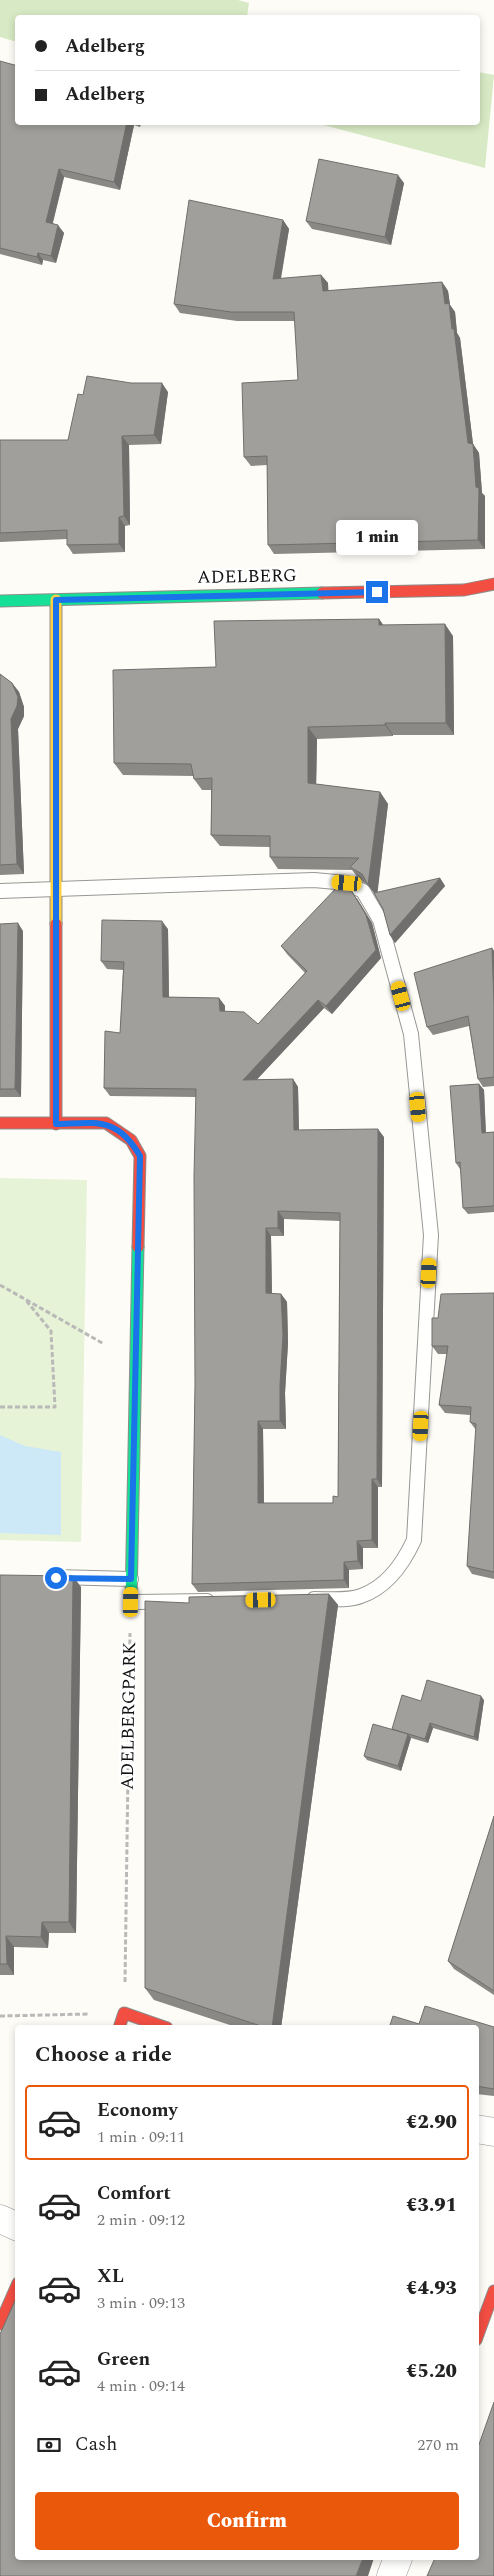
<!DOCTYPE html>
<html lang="en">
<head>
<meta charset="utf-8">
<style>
	:root { --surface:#fff; --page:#f6f6f6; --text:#222; --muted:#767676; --line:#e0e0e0; --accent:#ea580c }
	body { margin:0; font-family:Spectral,serif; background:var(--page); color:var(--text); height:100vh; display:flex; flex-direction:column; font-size:19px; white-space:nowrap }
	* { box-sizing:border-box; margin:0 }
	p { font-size:16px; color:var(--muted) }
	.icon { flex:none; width:28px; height:28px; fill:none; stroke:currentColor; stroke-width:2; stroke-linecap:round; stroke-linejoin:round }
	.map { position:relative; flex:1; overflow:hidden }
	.sheet { position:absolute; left:15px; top:2025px; width:464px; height:535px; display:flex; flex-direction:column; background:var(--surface); border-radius:5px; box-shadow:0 2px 8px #0003 }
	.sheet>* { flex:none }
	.top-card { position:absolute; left:15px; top:15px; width:465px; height:110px; border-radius:5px; box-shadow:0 2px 8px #0003; display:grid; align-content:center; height:110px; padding:0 20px; background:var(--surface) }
	.end { position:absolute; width:22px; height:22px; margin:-11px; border:6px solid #1a73e8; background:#fff; box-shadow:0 0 0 2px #fff }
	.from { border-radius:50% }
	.bubble { position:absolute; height:35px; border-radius:5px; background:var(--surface); box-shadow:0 2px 8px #0003; font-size:16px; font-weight:800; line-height:35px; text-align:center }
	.car { position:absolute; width:15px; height:30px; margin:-15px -8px; border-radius:6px; box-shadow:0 0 4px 1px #0007; background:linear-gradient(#f5c518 24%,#345 0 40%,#f5c518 0 76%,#345 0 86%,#f5c518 0) }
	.top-card b { display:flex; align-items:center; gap:18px; height:48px; font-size:19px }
	.top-card b+b { border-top:1px solid var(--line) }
	.top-card i { width:12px; height:12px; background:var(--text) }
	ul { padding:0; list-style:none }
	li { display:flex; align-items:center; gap:15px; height:75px; margin:0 10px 8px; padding:0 10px; border:2px solid transparent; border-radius:5px }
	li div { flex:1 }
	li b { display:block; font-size:19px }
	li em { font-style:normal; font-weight:800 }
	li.selected { border-color:var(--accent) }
	li>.icon { width:45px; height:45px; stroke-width:1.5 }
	h2 { padding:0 20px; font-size:22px; line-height:60px }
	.pay { display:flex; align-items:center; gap:12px; height:55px; padding:0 20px; font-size:19px }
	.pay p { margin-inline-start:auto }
	.action { display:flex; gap:10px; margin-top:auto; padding:10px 20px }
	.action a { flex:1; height:58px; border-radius:5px; background:var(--accent); color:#fff; font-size:20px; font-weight:800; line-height:58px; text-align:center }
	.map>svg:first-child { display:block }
	.green { fill:#e7f3d7 }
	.forest { fill:#d8eac5 }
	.water { fill:#cde8f7 }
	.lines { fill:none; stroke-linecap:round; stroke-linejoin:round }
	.lane-casing { stroke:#979795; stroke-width:16 }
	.street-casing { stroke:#979795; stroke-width:29 }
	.fast-casing { stroke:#8e8d8b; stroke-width:13 }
	.slow-casing { stroke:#8e8d8b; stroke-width:13 }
	.jam-casing { stroke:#8e8d8b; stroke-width:13 }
	.path { stroke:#b9b9b8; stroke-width:3; stroke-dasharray:5 2.5; stroke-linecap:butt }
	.lane { stroke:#fffffe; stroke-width:14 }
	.street { stroke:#fffffe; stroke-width:28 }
	.fast { stroke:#16e098; stroke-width:11 }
	.slow { stroke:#ffcf43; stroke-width:11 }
	.jam { stroke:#f24e42; stroke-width:11 }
	.wall { fill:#8a8986; fill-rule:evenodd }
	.shaded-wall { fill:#716f6d }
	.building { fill:#a19f9c; stroke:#716f6d; fill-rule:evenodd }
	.route { stroke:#1a73e8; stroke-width:6 }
	.labels { text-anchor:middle; stroke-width:5; stroke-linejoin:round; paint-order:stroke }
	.street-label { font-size:18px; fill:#111; stroke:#fff }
</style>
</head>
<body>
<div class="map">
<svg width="494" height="2576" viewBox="0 0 494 2576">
	<rect width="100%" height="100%" fill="#fdfcf7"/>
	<path class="green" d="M0,1178L87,1180L81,1542L0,1540Z"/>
	<path class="forest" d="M0,0H238L249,3L247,17L18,18L17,42L0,37Z
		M478,72L494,75L485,168L316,123L478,122Z"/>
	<path class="water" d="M0,1435L25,1446L61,1452V1535L0,1533Z"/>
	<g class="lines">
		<g class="lane-casing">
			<path id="lane" d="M0,891L314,880L347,883L363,891L380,920L411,1034L431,1235L414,1540C403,1564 387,1587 361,1596C348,1601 328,1599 314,1599
				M56,1577L131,1579
				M136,1602L207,1601"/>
		</g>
		<g class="street-casing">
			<path id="street" d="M476,2129L494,2132
				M0,2219L18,2227
				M391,2576L398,2558"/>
		</g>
		<g class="fast-casing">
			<path id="fast" d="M0,601L322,593
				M131,1602L138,1247"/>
		</g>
		<g class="slow-casing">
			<path id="slow" d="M56,600V924"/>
		</g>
		<g class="jam-casing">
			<path id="jam" d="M322,593L464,590L494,584
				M56,924V1124
				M0,1123H106L131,1140L140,1156L138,1247
				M119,2028L124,2013L167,2028
				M0,2324L18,2283
				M476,2340L494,2291"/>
		</g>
		<path class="path" d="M0,1285L104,1344
			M0,1407H55L51,1331L25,1299
			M125,1982L130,1633
			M0,2016L89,2014"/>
		<use href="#lane" class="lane"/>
		<use href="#street" class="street"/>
		<use href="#fast" class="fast"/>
		<use href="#slow" class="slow"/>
		<use href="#jam" class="jam"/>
	</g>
	<path class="wall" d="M0,61L18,122H141L140,127L134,125L120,190L64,177L53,223L64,233L56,263L43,260L42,265L0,254Z
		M404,183L391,245L312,229L306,221Z
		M283,220L289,229L281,279L321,275L328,283V291L442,282L448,291L450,305L455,312L457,333L460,338L473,444L479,453L482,493L485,496V549L274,554L268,545L267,465L251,466L244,457L298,380L295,321H237L180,313L174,304Z
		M168,392L161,444L129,445L130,525L125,526V552L73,554L67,545V539L0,542V440H68L83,395Z
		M379,619L383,625L453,636L454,735H393V736L317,739L316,784L380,792L388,804L377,893L440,878L445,886L395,943L390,935L383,909L374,893L368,885L359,879L352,870L278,869L270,857V847L220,846L211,835V790H202L194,779L193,776L123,775L114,763L216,667Z
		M0,674L12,683L19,692L24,707V716L18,729L24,874L0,875Z
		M357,898L372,923L381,958L332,1014L324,1008L256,1080L293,1079L298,1087L299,1130L384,1137L382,1487H378V1548H363V1569L349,1570V1588L198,1592L192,1584L195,1385L196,1097L110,1096L104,1088L120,1033L123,970L107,969L101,961L168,929L169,997L219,998L225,1006V1011L258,1024L305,973L287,954L281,946ZM284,1219L340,1221L338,1497L333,1503H264L263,1429H286L285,1393L288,1343L287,1302L281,1294H272L271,1236H284Z
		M0,924L23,931L21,1097H0Z
		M492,948L494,951V1086L483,1087L478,1079L469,1026L433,1035L427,1027Z
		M479,1084L484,1090L486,1133L494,1132V1212L468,1214L463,1208L461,1169H460L456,1163Z
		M494,1293V1579L472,1574L467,1566L476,1430L470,1422V1415L445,1413L439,1405L447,1354H438L432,1346L438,1318Z
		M0,1575L81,1587L76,1933H49L48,1948L14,1947V1975H0Z
		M329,1594L338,1605L281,2028H239L154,2000L145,1988L189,1603Z
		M484,1700L478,1741L433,1728L428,1743L411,1738L401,1771L367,1760L364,1756L421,1701Z
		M494,1816V1995L454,1969L448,1961Z
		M419,2024L494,2027V2096L476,2094V2028Z"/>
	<path class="shaded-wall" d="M127,122H132L134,125L120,190L114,182Z
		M137,122H141L140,127Z
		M59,169L64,177L51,229L46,222Z
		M398,175L404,183L391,245L385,237Z
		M283,220L289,229L279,288L273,279Z
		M58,225L64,233L56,263L51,256Z
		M38,253L43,260L42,265L37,257Z
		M321,275L328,283L329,300L323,291Z
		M442,282L448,291L450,305L455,312L457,333L460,338L473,444L479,453L482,493L485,496V549L478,540L468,443L452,329L445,304Z
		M162,383L168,392L161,444L154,435Z
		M122,436L129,445L130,525L124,516Z
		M119,517L125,526V552L119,544Z
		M379,619L387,630L379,625Z
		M445,624L453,636L454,735L446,723Z
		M12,683L19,692L24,707V716L18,729L24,874L17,864L11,719Z
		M385,723L393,735V736L385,725Z
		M308,727L317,739L316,795L308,783Z
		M380,792L388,804L377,897L368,885Z
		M440,878L445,886L395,943L390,935Z
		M351,890L372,923L381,958L332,1014L326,1006Z
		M162,921L168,929L169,1005L163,997Z
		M18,923L23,931L21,1097L15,1089Z
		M492,948L494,951V1005Z
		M219,998L225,1006V1019L220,1011Z
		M318,1000L324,1008L249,1088L243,1080Z
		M293,1079L298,1087L299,1138L294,1130Z
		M479,1084L484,1090L486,1139L482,1133Z
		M378,1129L384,1137L382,1487L377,1479Z
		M278,1211L284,1219V1236L278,1228Z
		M266,1228L271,1236L272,1301L266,1293Z
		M281,1294L287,1302L288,1343L285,1393L286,1429L280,1421V1385Z
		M258,1421L263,1429L264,1511L258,1503Z
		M372,1479L378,1487V1548L372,1540Z
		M357,1541L363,1548V1569L358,1561Z
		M344,1562L349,1570V1588L344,1580Z
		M73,1576L81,1587L76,1933L69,1922Z
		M329,1594L338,1605L281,2028H272Z
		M481,1696L484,1700L478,1741L474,1737Z
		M430,1723L433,1728L428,1743L425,1739Z
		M408,1734L411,1738L401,1771L398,1766Z
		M42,1922L49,1933L48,1948L41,1937Z
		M6,1936L14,1947V1975L7,1964Z
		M363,2558H374L368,2576H356Z"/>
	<path class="building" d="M0,61L18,66V122H127L114,182L59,169L46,222L58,225L51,256L38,253L37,257L0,248Z
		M319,159L398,175L385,237L306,221Z
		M189,200L283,220L273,279L321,275L323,291L442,282L445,304L449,303L452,329H454L468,443L473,444L476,487L479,488L478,540L268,545L267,456L244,457L242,383L298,380L294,312H231L174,304Z
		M87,376L131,383H162L154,435L122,436L124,516L119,517V544L67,545V530L0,533V440H68L78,394L83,395Z
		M379,619V625L445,624L446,723H385V725L308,727V783L380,792L368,885L362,874L350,867L359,858L270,857V836L211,835L212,778L194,779L191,764L114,763L113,670L216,667L214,621Z
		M0,674L12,683L18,697L17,706L11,719L17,864L0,865Z
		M440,878L390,935L383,909L374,893Z
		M340,884L351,890L366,915L376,950L326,1006L318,1000L243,1080L293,1079L294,1130L378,1129L377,1479H372V1540L357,1541L358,1561L344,1562V1580L192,1584L195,1385L194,1176L196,1089L104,1088L105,1031L120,1033L124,962L101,961L102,920L162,921L163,997L219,998L220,1011L244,1012L258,1024L307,971L281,946ZM278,1211L340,1213L338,1497L333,1496V1503H258V1421H280V1385L283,1335L281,1294L266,1293V1228H278Z
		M18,923L15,1089H0V924Z
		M492,948L494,1005V1077L478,1079L468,1016L427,1027L414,973Z
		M479,1084L482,1133L494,1132V1205L493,1206L463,1208L460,1162L456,1163L450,1086Z
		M494,1293V1572L467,1566L476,1424L470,1422L471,1407L439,1405L448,1346H432V1318H438L441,1294Z
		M0,1575L73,1576L69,1922H42L41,1937L6,1936L7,1964H0Z
		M329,1594L272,2028H267L145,1988V1601L189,1603V1597Z
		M427,1680L481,1696L474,1737L430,1723L425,1739L392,1729L402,1695L421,1701Z
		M373,1724L408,1734L398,1766L364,1756Z
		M494,1816V1991L448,1961Z
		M425,2006L494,2027V2089L476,2086V2028H389L393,2016L419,2024Z
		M18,2294V2558H363L356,2576H0V2334Z
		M494,2402V2576H427L435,2558H476V2453Z"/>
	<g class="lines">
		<path class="route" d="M56,1578L131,1579L140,1156C117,1116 96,1123 56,1124V600L377,592"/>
	</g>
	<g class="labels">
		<g class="street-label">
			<text transform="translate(247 576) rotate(-1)" y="6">ADELBERG</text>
			<text transform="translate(128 1716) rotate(-89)" y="6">ADELBERGPARK</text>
		</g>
	</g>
</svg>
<i class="end from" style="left:56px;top:1578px"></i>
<i class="end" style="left:377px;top:592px"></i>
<div class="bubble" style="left:336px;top:520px;width:82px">1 min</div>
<i class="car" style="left:347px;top:883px;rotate:275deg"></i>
<i class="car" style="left:401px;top:996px;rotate:345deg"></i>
<i class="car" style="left:418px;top:1107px;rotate:175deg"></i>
<i class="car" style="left:429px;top:1273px;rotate:3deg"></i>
<i class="car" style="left:421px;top:1426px;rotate:183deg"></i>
<i class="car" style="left:261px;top:1600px;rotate:269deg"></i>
<i class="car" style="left:131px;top:1602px;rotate:1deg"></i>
<div class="top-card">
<b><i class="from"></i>Adelberg</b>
<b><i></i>Adelberg</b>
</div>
<section class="sheet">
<h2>Choose a ride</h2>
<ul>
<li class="selected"><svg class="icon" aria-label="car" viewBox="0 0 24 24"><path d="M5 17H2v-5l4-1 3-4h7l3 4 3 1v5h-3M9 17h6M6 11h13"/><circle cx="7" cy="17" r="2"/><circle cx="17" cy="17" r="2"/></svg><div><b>Economy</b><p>1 min · 09:11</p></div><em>€2.90</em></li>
<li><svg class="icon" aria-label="car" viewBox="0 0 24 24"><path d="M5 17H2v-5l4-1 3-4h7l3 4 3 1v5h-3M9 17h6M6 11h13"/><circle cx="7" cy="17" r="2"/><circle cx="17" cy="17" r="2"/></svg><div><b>Comfort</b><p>2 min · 09:12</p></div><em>€3.91</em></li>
<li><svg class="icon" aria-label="car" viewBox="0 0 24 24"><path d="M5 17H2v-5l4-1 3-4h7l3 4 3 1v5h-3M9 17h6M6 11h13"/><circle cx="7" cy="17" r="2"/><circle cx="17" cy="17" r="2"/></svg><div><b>XL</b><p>3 min · 09:13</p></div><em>€4.93</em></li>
<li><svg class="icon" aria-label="car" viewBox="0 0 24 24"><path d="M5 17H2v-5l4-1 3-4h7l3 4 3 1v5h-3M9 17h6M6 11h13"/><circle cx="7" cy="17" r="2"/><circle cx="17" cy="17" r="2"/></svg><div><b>Green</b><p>4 min · 09:14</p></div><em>€5.20</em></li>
</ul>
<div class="pay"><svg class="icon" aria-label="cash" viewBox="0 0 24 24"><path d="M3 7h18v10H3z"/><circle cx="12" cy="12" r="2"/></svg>Cash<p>270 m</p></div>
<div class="action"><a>Confirm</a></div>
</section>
</div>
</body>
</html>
